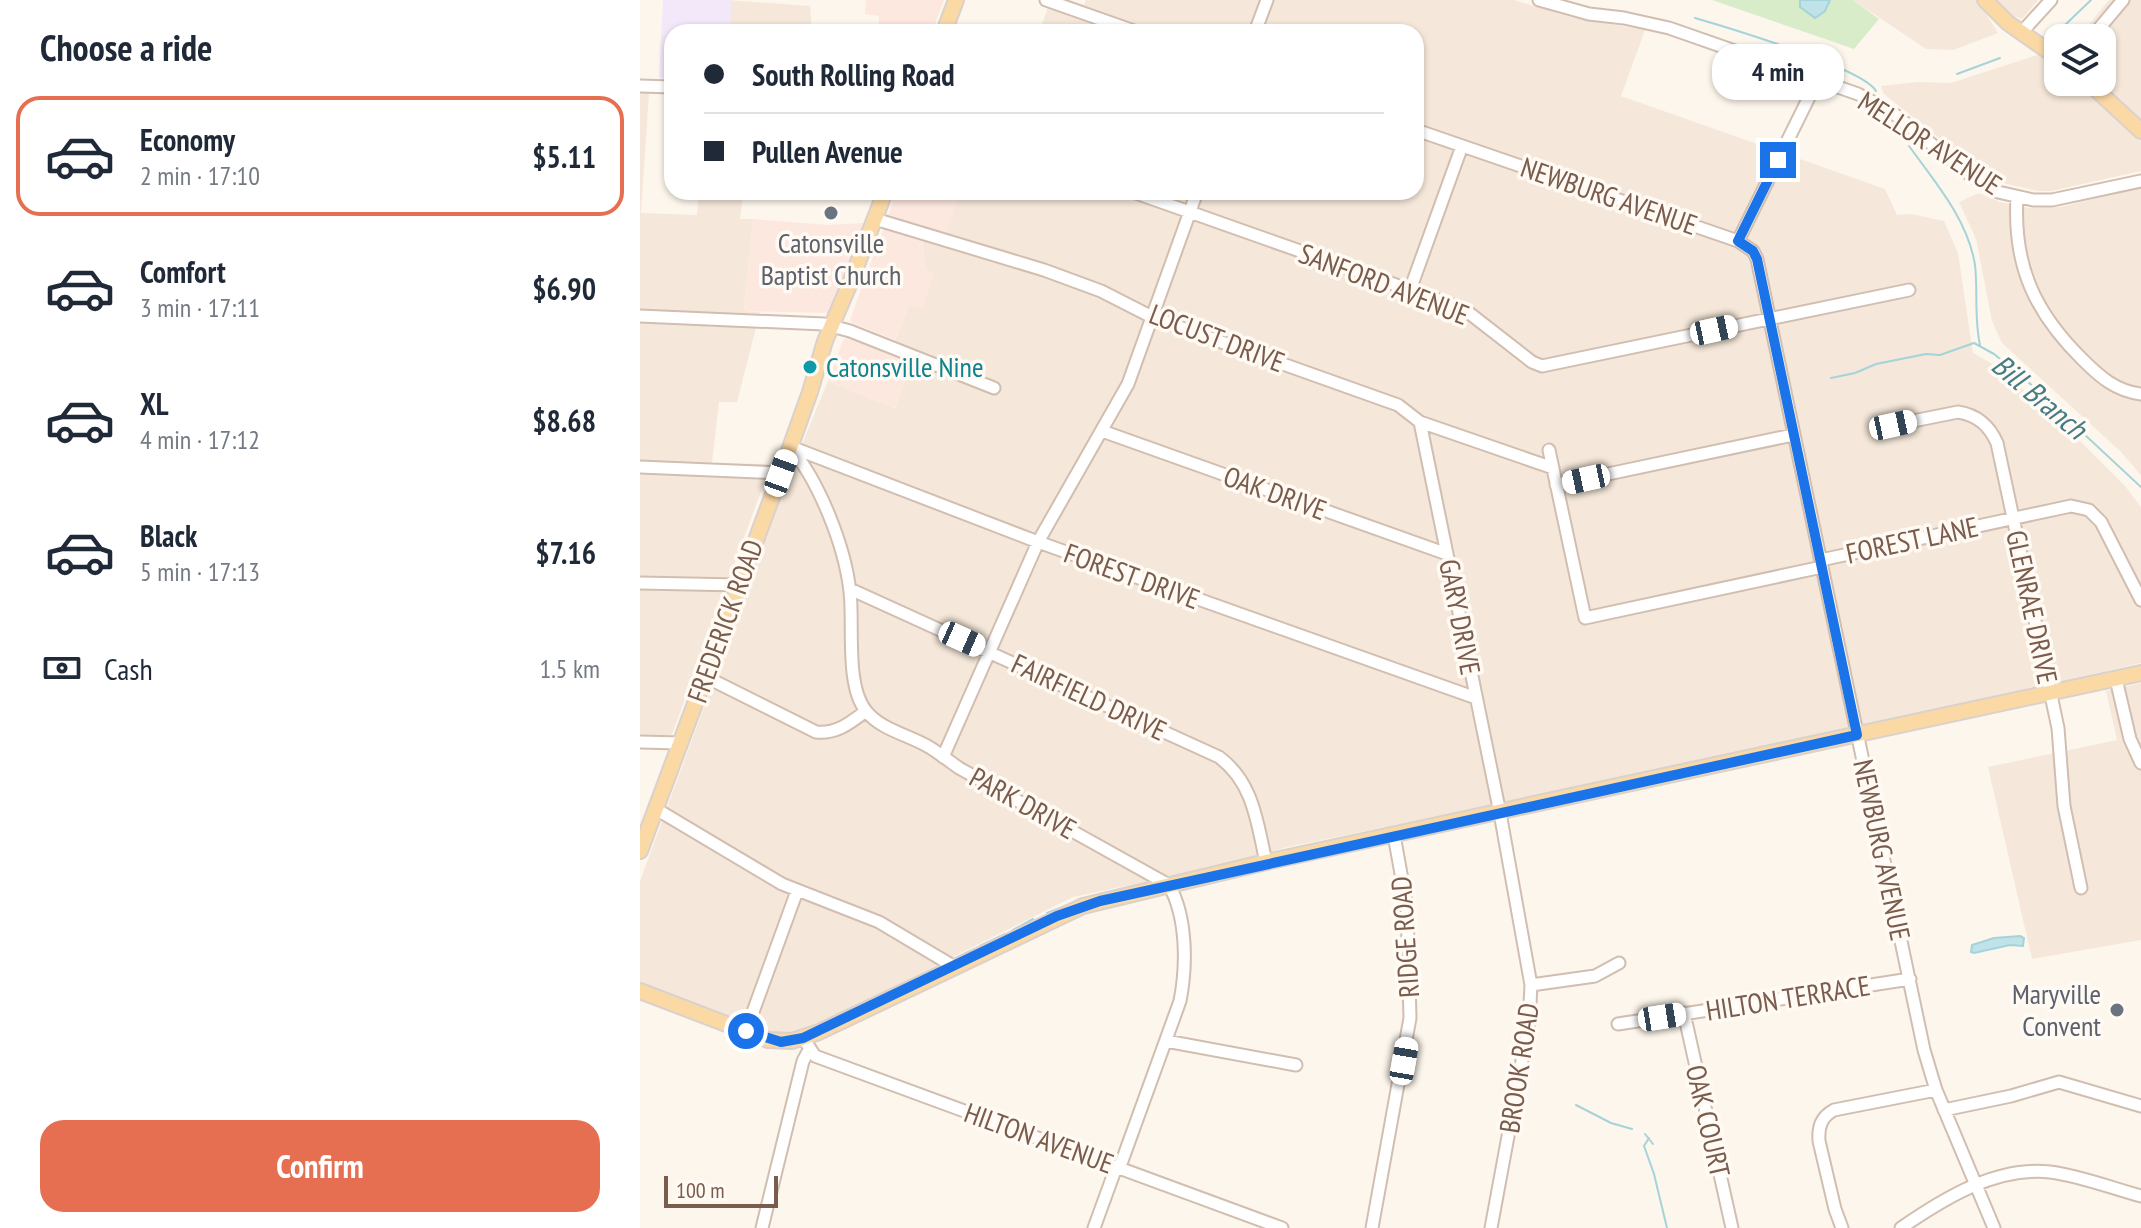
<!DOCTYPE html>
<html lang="en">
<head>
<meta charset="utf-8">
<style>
	:root { --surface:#fff; --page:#f2f2f3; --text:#1f2937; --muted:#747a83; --line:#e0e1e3; --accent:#e76f51 }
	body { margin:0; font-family:"PT Sans Narrow",sans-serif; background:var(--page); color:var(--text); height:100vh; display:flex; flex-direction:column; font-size:30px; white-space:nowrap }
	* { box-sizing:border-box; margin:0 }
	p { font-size:26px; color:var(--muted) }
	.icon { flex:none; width:44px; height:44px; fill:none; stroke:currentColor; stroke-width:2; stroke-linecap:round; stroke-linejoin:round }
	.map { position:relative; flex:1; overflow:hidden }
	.details { display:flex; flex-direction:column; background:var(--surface); width:640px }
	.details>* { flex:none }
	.guide { position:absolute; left:24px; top:24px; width:760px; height:176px; border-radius:24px; box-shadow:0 2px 6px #0004; display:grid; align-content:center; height:176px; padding:0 40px; background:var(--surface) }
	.fabs { position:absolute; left:1404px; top:24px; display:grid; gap:16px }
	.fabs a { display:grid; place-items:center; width:72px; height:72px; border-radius:16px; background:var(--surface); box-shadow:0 2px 6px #0004; font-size:40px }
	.scale { position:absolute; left:24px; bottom:20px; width:114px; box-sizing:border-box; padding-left:8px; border:4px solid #7a5c4d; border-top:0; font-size:22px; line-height:28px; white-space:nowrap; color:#7a5c4d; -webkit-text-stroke:6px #fffaf3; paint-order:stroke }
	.end { position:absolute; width:36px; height:36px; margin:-18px; border:10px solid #1a73e8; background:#fff; box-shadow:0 0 0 4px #fff }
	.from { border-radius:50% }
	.bubble { position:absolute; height:56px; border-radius:24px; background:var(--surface); box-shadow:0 2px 6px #0004; font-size:26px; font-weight:600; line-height:56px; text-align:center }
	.car { position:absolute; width:24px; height:48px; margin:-24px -12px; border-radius:10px; box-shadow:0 0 6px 2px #0007; background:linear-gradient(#fff 24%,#345 0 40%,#fff 0 76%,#345 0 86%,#fff 0) }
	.guide b { display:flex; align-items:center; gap:28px; height:76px; font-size:30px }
	.guide b+b { border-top:2px solid var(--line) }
	.guide i { width:20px; height:20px; background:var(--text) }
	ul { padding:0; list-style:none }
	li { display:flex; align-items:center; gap:24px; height:120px; margin:0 16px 12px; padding:0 24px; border:4px solid transparent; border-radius:24px }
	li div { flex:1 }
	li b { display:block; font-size:30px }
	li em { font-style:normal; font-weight:600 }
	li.selected { border-color:var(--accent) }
	li>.icon { width:72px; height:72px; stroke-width:1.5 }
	h2 { padding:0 40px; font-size:36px; line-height:96px }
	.pay { display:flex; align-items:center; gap:20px; height:88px; padding:0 40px; font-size:30px }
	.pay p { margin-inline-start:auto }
	.action { display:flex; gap:16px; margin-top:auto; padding:16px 40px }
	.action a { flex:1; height:92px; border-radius:24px; background:var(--accent); color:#fff; font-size:32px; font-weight:600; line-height:92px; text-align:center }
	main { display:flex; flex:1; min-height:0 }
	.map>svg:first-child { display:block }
	.residential { fill:#f5e8da }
	.commercial { fill:#fde8e0 }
	.education { fill:#f3e8fa }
	.green { fill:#d8ecc9 }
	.water { fill:#bfe3e8; stroke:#a5d3da; stroke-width:2 }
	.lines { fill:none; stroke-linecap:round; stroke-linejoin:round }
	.stream { stroke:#a5d3da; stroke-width:2 }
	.minor-casing { stroke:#d1beb0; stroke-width:15 }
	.major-casing { stroke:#dad1cd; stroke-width:18 }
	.minor { stroke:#fff; stroke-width:11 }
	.major { stroke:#fbd9a5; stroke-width:14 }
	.route { stroke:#1a73e8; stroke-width:10 }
	.worship-dot { fill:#6b7280; stroke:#fffaf3; stroke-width:3 }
	.culture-dot { fill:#0f9aa8; stroke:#fffaf3; stroke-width:3 }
	.labels { text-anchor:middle; stroke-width:7; stroke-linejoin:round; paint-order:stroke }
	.street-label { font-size:28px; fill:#7a5c4d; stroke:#fffaf3 }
	.worship-label { font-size:28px; fill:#5b616d; stroke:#fffaf3 }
	.culture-label { font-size:28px; fill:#0d838f; stroke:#fffaf3; text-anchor:start }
	.water-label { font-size:30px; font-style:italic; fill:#437c86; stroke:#fffaf3 }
</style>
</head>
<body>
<main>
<section class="details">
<h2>Choose a ride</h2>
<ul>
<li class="selected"><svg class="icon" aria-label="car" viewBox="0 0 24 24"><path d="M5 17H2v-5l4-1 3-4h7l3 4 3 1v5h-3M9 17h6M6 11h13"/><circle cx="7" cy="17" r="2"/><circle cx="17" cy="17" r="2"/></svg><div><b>Economy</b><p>2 min · 17:10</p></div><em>$5.11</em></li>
<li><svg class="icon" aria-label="car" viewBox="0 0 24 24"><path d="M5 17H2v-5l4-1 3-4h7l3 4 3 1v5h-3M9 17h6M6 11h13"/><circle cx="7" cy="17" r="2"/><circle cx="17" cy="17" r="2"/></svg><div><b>Comfort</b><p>3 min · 17:11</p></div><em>$6.90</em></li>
<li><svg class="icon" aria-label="car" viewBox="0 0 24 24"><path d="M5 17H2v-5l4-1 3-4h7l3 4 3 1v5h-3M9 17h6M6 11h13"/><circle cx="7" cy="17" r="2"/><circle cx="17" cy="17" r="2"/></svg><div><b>XL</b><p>4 min · 17:12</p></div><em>$8.68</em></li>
<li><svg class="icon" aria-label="car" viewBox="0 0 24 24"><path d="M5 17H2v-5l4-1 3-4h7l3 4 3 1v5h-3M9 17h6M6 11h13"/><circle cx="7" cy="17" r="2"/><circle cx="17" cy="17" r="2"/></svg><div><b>Black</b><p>5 min · 17:13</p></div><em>$7.16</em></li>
</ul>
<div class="pay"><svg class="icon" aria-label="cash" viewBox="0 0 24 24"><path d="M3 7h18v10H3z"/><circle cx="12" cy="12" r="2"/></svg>Cash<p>1.5 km</p></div>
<div class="action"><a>Confirm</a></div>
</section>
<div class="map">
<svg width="1501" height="1228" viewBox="0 0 1501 1228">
	<rect width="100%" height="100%" fill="#fdf6ec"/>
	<path class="residential" d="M88,0L170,6L172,32H88Z
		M411,0H429L444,5L446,0H874L933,18L1005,30L981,96L1245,189L1257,215L1271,214L1304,221L1318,253L1333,353L1356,366L1427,428L1485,486L1501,507V663L1051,764L648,847L557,871L433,897L199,1014L148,1035L128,1032L0,983V881L150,473L188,381L255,408L272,362L250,353L269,305L294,273L285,270L282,238L313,210L319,192H776V32H399Z
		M1213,0H1337L1358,33L1313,50L1286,49Z
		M1358,0H1398L1382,19L1374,16Z
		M1469,0H1501V120L1459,82H1462V38H1438Z
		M1400,54L1418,68V82H1435L1501,140V171L1411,191H1397L1363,183L1334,166L1244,94L1241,86L1278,82L1311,83Z
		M0,77L9,95L1,213L57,215L59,192H103L100,219H113L104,311L120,312L97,402H79L72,463L131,464L31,737L21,750L0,747Z
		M1501,187V475L1481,452L1362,343L1352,321L1336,239L1319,202L1339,193L1360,202L1389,208L1421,207Z
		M1501,683V940L1392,959L1348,767L1477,740L1466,691Z"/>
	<path class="commercial" d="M226,0H304L292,32H233L239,28V16L225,14Z
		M255,192H320L305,236L248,217Z
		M113,219L189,225L224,223L189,313L104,311Z
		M244,227L282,238L285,270L294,273L282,309L269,305L255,340L212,323L210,320Z
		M209,337L272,362L255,408L188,381L203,340Z"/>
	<path class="education" d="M23,0H91L90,32H32V79L19,78Z"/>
	<path class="green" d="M1072,0H1213L1239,19L1214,49Z"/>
	<path class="water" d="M1160,0H1190L1185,11L1175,18L1160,7Z
		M1380,936L1384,938L1383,946L1370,945L1334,953L1331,952L1332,945L1354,938Z"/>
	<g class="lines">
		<path class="stream" d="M1055,18C1086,27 1223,68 1236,91
			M1409,33L1425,25L1451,0
			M1317,74L1360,58
			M1269,146C1295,182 1328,220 1335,265C1338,291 1334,319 1340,345
			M1191,378L1215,373L1236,364L1286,354L1300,355L1334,343L1354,354L1386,380L1501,487
			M407,913L428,905
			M373,930L393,919
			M340,946L365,934
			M318,957L335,949
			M936,1105L971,1123L992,1129
			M1005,1134L1013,1144
			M1009,1138L1004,1146L1014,1174L1027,1228"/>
		<g class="minor-casing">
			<path id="minor" d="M406,0L497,32
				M899,0L949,14L984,18L1029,28L1218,94L1253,113L1330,175L1358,192L1393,200H1412L1501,181
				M615,32L627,0
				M1381,33L1411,0
				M1451,38L1483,0
				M0,86L32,87
				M776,130L1098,241L1113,251L1117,259L1284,1050L1296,1090L1354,1228
				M493,192L824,309L892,362L902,366L1269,290
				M1377,198C1373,266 1395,313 1443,360C1460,377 1476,391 1501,394
				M235,219L404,270L461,291L514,318L758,405L780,422L913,468
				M1098,241L1178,79
				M770,290L822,146
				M0,316L184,324L210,331L354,388
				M780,422L860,813L891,985L889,1023L851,1228
				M1253,425L1318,412C1337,415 1349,425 1357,443L1418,728L1424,806L1441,888
				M462,431L807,554
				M150,447C179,481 205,546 210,592C214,624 205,685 226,711C241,730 269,735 289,747C299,753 309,761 319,768L529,885C547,917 547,965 540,1001L482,1161L474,1173L454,1228
				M151,447L398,542L836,698
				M909,450L945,618L1182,567
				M0,467L141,473
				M916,485L1153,435
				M1181,560L1431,506L1449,510L1461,522L1501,600
				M0,583L99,585
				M210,589L579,757C614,783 617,823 626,862
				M64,676L176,732C197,734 210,723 226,711
				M1476,679L1490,739L1501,763
				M0,742L40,743
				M303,757L398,542L488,384L557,192
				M16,809L142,884L239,922L313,966
				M891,985L955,976L979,963
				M1044,1013L1092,1228
				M978,1024L1270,979
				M106,1031L157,891
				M163,1038L175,1056L642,1228
				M526,1041L656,1065
				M1304,1110L1371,1096L1419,1082L1501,1106
				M122,1228L163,1061L169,1050
				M732,1228L770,1018L767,907L754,835
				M1202,1228L1195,1209L1179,1141C1178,1127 1181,1117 1194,1110L1296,1090
				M1261,1228C1303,1199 1356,1166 1410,1172C1441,1176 1471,1188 1501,1196"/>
		</g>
		<g class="major-casing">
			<path id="major" d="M1345,0L1368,23L1418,58
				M304,32L316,0
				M1448,82L1501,131
				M0,851L141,473L170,392L185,341L210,283L245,192
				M0,991L128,1040L152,1041L179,1032L443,906L626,862L1501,673"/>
		</g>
		<use href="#minor" class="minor"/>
		<use href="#major" class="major"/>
	</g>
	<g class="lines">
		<path class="route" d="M106,1031L141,1042L163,1038L417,916L460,901L1217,735L1117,259L1113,251L1098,241L1138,160"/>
	</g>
	<g class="worship-dot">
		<circle cx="191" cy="213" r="8"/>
		<circle cx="1477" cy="1010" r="8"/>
	</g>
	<circle class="culture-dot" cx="170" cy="367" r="8"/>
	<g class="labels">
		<g class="street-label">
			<text transform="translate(1290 143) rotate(33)" y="10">MELLOR AVENUE</text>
			<text transform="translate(969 196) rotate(19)" y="10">NEWBURG AVENUE</text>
			<text transform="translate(744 284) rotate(21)" y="10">SANFORD AVENUE</text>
			<text transform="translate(577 338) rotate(21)" y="10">LOCUST DRIVE</text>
			<text transform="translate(635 493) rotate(20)" y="10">OAK DRIVE</text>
			<text transform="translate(1272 540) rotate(-12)" y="10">FOREST LANE</text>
			<text transform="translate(492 576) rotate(20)" y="10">FOREST DRIVE</text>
			<text transform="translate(1392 607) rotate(78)" y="10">GLENRAE DRIVE</text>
			<text transform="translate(820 617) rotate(79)" y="10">GARY DRIVE</text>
			<text transform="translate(85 621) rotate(-70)" y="10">FREDERICK ROAD</text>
			<text transform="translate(449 697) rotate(25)" y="10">FAIRFIELD DRIVE</text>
			<text transform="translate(383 803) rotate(29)" y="10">PARK DRIVE</text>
			<text transform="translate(1242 850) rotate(78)" y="10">NEWBURG AVENUE</text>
			<text transform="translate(765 937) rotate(-94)" y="10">RIDGE ROAD</text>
			<text transform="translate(1148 998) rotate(-9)" y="10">HILTON TERRACE</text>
			<text transform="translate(879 1068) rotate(-81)" y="10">BROOK ROAD</text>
			<text transform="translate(1068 1121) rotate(77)" y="10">OAK COURT</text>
			<text transform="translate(399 1138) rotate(20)" y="10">HILTON AVENUE</text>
		</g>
		<g class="worship-label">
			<text x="191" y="253">Catonsville<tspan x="191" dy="32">Baptist Church</tspan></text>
			<text x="1461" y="1004" text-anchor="end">Maryville<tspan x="1461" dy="32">Convent</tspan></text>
		</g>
		<g class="culture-label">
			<text x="186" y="377">Catonsville Nine</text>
		</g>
		<g class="water-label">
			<text transform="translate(1399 397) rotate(40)" y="10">Bill Branch</text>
		</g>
	</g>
</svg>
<div class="fabs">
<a><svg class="icon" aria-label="layers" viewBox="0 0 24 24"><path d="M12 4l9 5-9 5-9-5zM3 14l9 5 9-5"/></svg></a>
</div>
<div class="scale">100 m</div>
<i class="end from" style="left:106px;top:1031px"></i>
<i class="end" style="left:1138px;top:160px"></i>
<div class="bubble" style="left:1072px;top:44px;width:132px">4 min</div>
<i class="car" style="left:1074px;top:330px;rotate:78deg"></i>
<i class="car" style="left:1253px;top:425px;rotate:78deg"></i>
<i class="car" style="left:141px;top:473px;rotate:20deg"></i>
<i class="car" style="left:946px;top:479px;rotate:258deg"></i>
<i class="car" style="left:322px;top:639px;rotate:114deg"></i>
<i class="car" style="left:1022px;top:1017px;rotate:81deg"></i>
<i class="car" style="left:764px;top:1061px;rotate:10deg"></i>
<div class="guide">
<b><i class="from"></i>South Rolling Road</b>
<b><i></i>Pullen Avenue</b>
</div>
</div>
</main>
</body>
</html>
